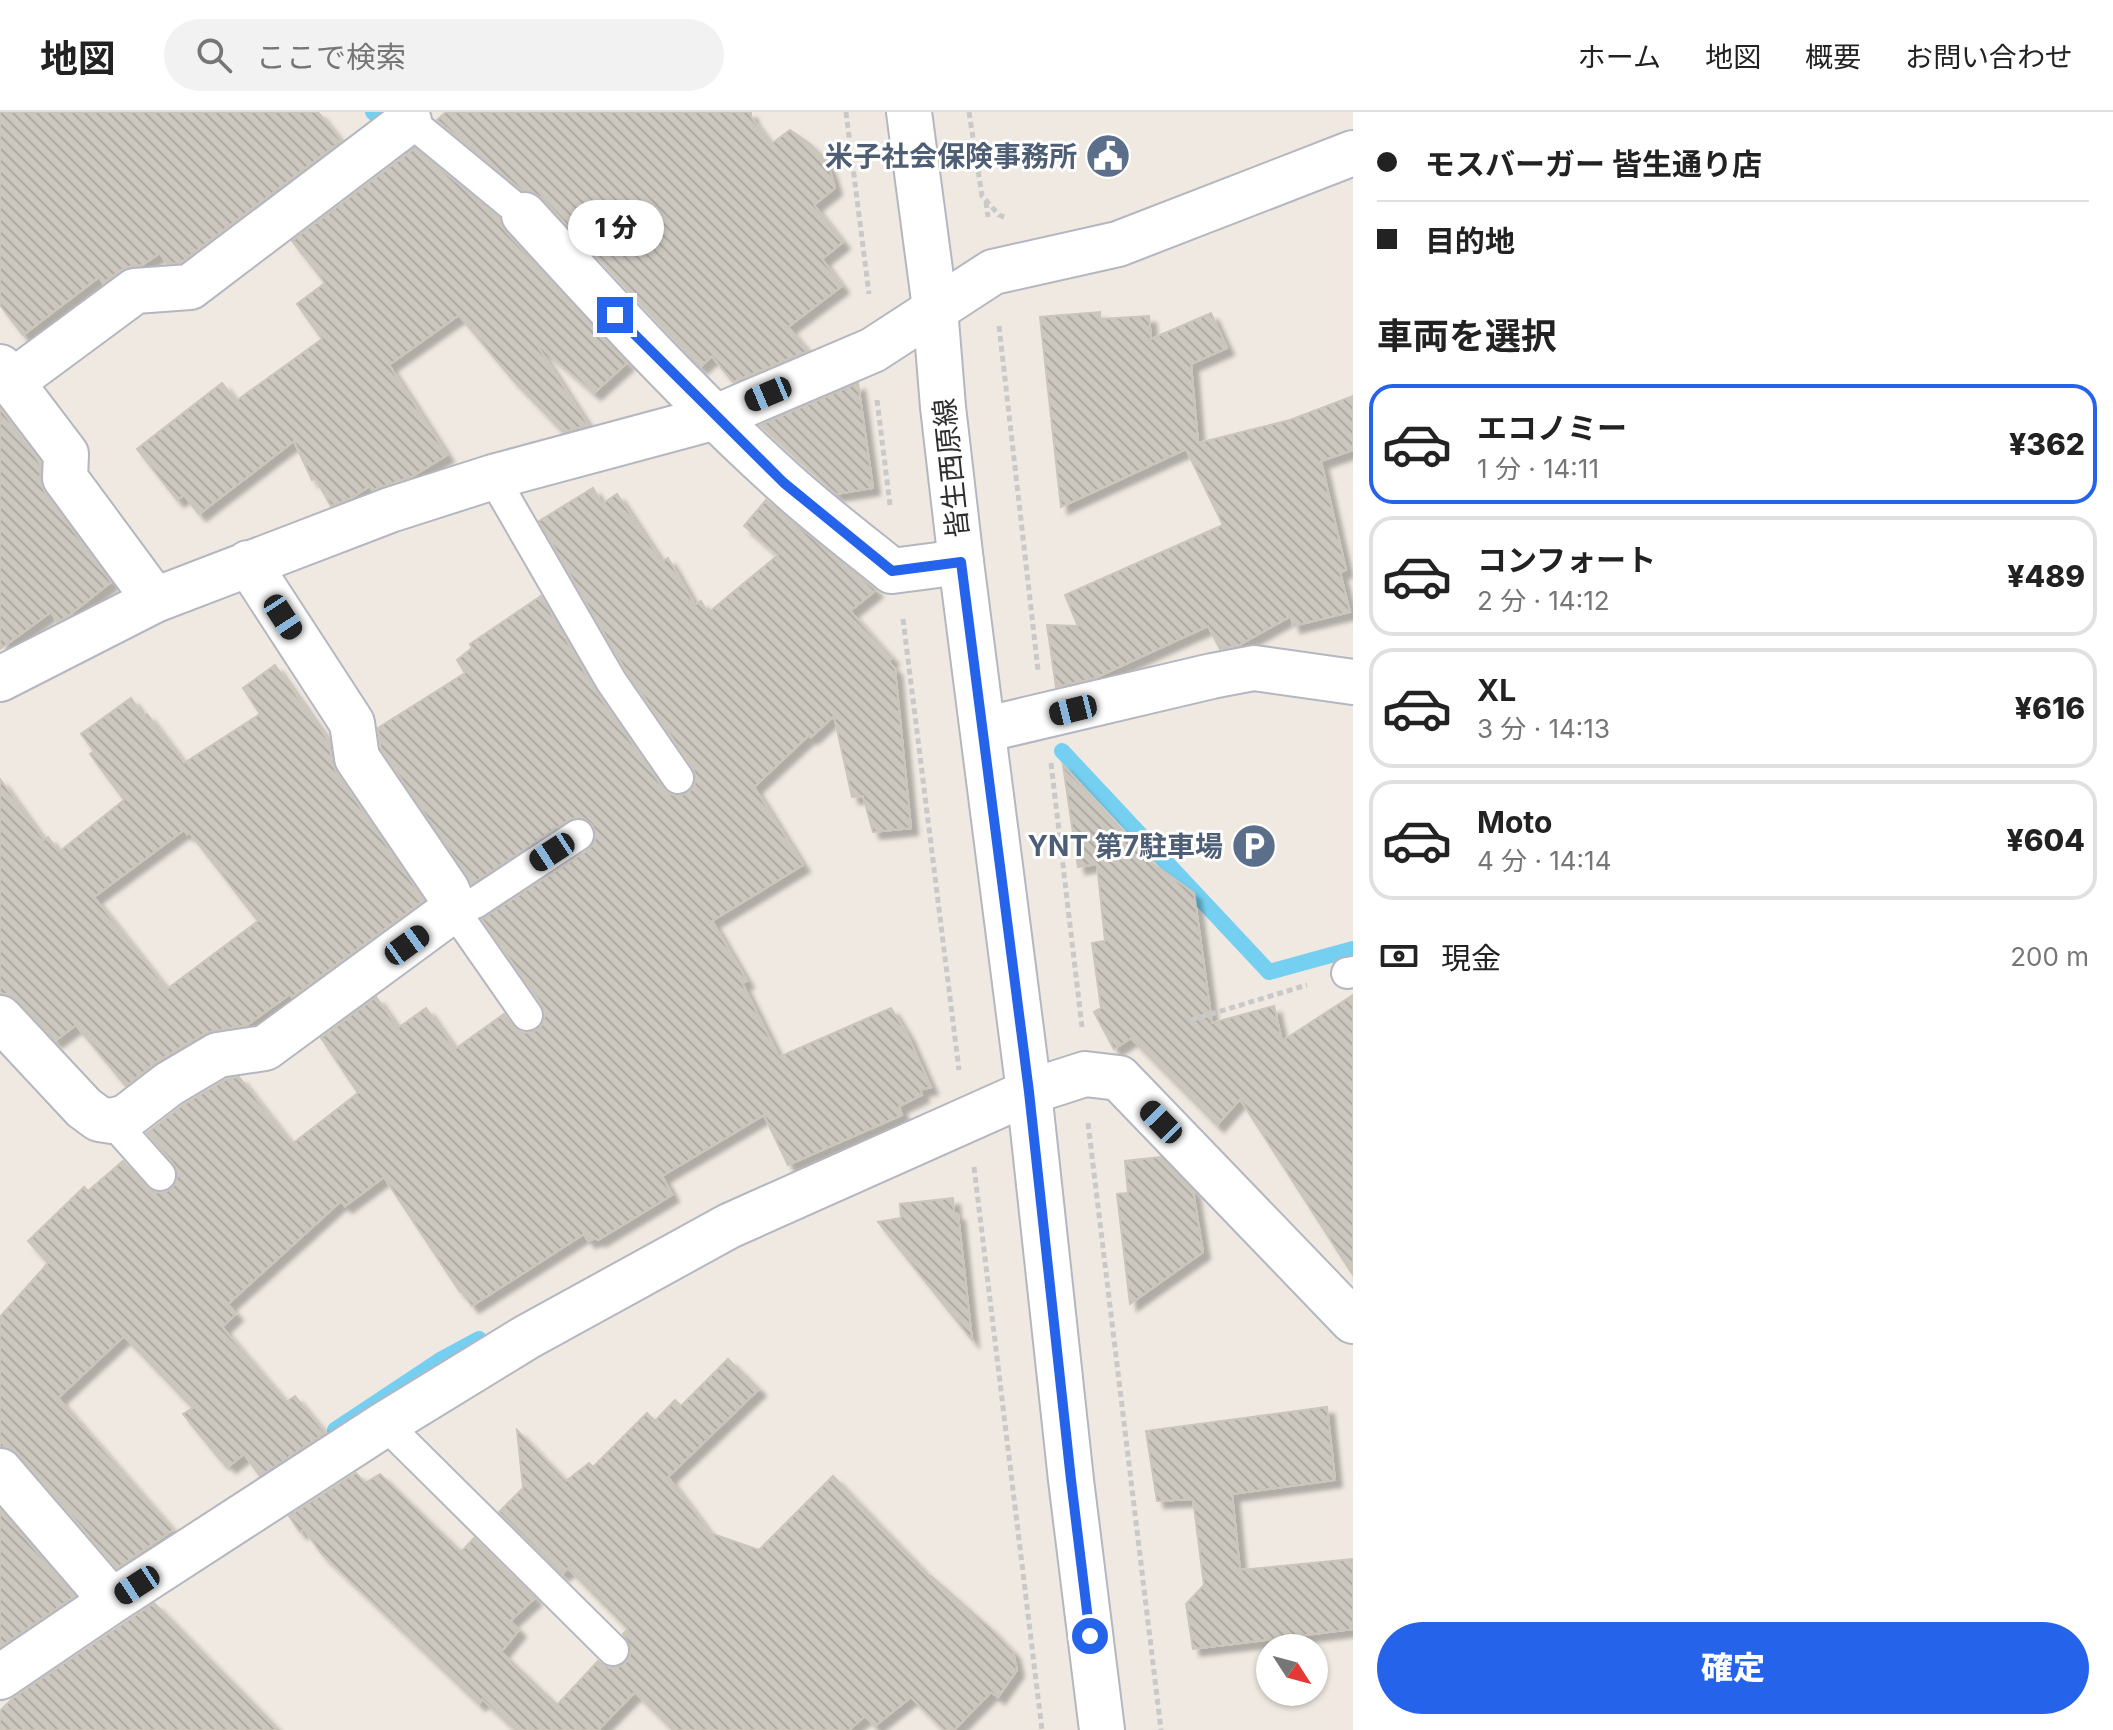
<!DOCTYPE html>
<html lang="ja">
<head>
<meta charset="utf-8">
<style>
	:root { --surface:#fff; --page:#f2f2f2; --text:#222; --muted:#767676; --line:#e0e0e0; --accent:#2563eb }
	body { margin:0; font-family:Inter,"Noto Sans JP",sans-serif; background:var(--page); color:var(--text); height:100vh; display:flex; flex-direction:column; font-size:30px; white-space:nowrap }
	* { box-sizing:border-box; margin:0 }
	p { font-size:26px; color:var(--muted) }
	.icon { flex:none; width:44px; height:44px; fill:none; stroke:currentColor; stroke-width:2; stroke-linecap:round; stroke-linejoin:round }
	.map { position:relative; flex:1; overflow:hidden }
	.sheet { display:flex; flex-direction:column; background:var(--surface); width:760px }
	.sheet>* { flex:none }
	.guide { display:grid; align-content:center; height:176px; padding:0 24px; background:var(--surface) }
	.needle { width:52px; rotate:126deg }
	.tools { position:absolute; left:1256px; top:1522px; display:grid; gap:16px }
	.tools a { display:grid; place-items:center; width:72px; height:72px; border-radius:50%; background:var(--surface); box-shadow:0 2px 6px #0004; font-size:40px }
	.end { position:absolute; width:36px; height:36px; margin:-18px; border:10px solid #2563eb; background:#fff; box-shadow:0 0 0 4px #fff }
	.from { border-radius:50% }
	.bubble { position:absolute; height:56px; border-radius:28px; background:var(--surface); box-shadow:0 2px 6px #0004; font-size:26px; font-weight:800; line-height:56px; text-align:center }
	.car { position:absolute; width:24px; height:48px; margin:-24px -12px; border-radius:10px; box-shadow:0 0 6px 2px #0007; background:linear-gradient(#222 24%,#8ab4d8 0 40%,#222 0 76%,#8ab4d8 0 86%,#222 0) }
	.guide b { display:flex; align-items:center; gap:28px; height:76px; font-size:30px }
	.guide b+b { border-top:2px solid var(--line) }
	.guide i { width:20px; height:20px; background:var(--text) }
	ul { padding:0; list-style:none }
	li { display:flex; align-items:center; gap:24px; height:120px; margin:0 16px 12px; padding:0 8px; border:4px solid var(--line); border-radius:24px }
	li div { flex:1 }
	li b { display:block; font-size:30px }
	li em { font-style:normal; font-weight:800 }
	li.active { border-color:var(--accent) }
	li>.icon { width:72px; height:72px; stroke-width:1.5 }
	h2 { padding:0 24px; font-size:36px; line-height:96px }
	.pay { display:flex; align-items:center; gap:20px; height:88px; padding:0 24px; font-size:30px }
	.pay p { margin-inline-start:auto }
	.primary-button { display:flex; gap:16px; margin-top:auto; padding:16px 24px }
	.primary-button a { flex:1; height:92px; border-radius:48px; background:var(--accent); color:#fff; font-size:32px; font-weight:800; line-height:92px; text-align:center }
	header { display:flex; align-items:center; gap:48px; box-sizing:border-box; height:112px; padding:0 40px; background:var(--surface); border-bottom:2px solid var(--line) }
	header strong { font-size:38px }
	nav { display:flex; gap:44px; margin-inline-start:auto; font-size:28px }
	.search { width:560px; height:72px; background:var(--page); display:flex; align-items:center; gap:20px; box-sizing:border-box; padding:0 28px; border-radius:44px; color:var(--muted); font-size:30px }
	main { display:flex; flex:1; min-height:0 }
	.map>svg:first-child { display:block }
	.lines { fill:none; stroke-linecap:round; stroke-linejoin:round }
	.stream { stroke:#75cff0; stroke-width:16 }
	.building { fill:url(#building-back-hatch); stroke:#cbc5ba; stroke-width:2; fill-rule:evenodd; filter:url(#shadow) }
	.service-casing { stroke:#b4b7c1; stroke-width:34 }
	.minor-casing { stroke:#b4b7c1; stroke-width:48 }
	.secondary-casing { stroke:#b4b7c1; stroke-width:48 }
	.path { stroke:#c9c9c9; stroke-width:5; stroke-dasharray:6 4; stroke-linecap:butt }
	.service { stroke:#fff; stroke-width:30 }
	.minor { stroke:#fff; stroke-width:44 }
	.secondary { stroke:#fff; stroke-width:44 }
	.route { stroke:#2563eb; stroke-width:10 }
	.labels { text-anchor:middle; stroke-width:6; stroke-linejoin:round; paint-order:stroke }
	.service-label { font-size:28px; font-weight:bold; fill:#4e5e75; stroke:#fff; text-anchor:end }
	.street-label { font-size:28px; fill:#2e2e2e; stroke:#fff }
</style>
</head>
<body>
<header>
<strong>地図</strong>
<div class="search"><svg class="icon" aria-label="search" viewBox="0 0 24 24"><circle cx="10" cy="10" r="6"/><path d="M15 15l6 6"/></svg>ここで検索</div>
<nav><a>ホーム</a><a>地図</a><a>概要</a><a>お問い合わせ</a></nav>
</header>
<main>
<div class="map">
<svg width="1353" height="1618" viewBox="0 0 1353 1618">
	<defs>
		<pattern id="building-back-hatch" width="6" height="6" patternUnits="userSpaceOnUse" patternTransform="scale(2)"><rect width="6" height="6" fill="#cbc7bf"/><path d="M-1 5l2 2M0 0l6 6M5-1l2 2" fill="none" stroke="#afaba4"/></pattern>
		<filter id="shadow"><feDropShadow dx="7" dy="7" stdDeviation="2" flood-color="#0004"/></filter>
	</defs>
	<rect width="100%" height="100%" fill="#efe9e1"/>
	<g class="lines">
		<path class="stream" d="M373,0L427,51
			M540,158L595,211
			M1062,639L1269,860L1353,837
			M335,1318L442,1247L479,1227"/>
	</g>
	<path class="building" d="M0,0H318L341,29L180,151L167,152L160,141L142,153L132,154L121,158L103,171L99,165L23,223L0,193Z
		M446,0H751V5L771,32L790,18L810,32L823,45L830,59L835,76L814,93L843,130L822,147L842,174L788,215L808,239L733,270L712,244L700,255L542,86L532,80L523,79L437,8Z
		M415,36L500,106L506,120L627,251L594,281L540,234L538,235L588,313L563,320L513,268L459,203L389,253L447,343L411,365L372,378L370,374L351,386L331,394L315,366L312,368L294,329L199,402L184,383L177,388L137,337L222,271L236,289L322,227L297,192L325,171L292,129Z
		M1100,200V207L1149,204L1151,227L1211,201L1227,236L1191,252L1198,331L1290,308L1353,284V338L1321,349L1346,458L1340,460L1350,500L1293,514L1291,504L1239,533L1220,537L1208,514L1095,566L1056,575L1047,513L1078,514L1065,483L1223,413L1186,337L1061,395L1040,205Z
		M858,271L873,376L836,382L760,313Z
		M0,296L41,353L40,366L45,381L111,470L67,505L57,510L51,500L0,537Z
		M593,376L602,392L617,382L662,450L668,446L695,493L701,489L708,501L778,443L744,414L766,388L876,478L850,499L892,546L888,549L895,557L911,716L873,720L863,684L852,685L834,604L811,625L809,623L754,675L803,753L712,809L747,869L742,871L779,945L891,896L907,922L931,975L920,978L922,983L899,994L902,1003L788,1053L764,1003L662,1064L672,1083L598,1128L596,1126L588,1129L584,1122L472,1194L461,1179L460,1180L384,1065L345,1094L341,1089L228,1192L236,1202L222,1215L286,1290L295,1284L325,1321L260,1364L244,1342L229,1354L224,1348L222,1350L183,1302L193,1296L124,1224L58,1286L173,1418L117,1456L19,1343L9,1336L0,1335V1205L48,1151L28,1129L84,1075L88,1079L123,1049L147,1075L154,1080L163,1081L171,1077L177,1068V1059L173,1051L147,1021L183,993L227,967L239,965L292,1032L358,981L321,926L376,885L398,916L426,896L455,937L504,902L513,914L520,920L528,921L537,918L543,911L545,902L542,893L482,807L588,738L594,730L596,723L593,714L585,707L578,705L569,708L472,772L381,637L378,616L465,561L457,548L472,536L470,532L541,484L595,578L663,676L670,682L679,684L689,680L694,674L696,665L693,656L626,559L539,409Z
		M275,553L329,630L332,650L336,660L424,788L292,885L290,882L247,913L205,921L156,950L126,974L76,913L55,929L18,889L8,882H0V667L44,728L48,725L59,740L124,688L90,642L94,639L81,622L131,586L143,604L147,602L184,651L260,602L243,576ZM184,718L187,722L189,720L258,809L167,877L94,785Z
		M1063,653L1151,750L1194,781L1212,911L1274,894L1282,929L1353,883V1163L1240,987L1217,1013L1131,926L1114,937L1094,900L1101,896L1092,831L1105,829L1097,752L1078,755Z
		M1161,1045L1193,1079L1203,1140L1130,1192L1117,1082L1128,1081L1125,1049Z
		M953,1086L954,1101L958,1102L972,1228L878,1110L901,1106L900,1092Z
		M728,1247L759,1277L668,1365L710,1421L759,1438L833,1364L930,1465L931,1464L990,1516L1013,1540L1017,1558L998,1585L991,1580L954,1618H944L911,1585L875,1614L865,1604L849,1618H673L635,1580L598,1618H516L482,1587L479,1592L321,1441L304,1417L300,1420L289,1404L356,1361L365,1371L380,1362L461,1440L474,1426L535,1486L510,1509L519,1518L501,1540L557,1593L598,1549L609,1556L618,1555L626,1550L630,1543V1534L623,1522L628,1517L568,1456L562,1462L499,1400L523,1376L517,1318L566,1369L589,1351L593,1355L647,1301L655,1309L675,1288L681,1294Z
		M1327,1295L1335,1368L1232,1382L1240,1458L1353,1447V1517L1193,1537L1186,1492L1204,1473L1193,1387L1157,1389L1146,1319Z
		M0,1397L75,1484L0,1535Z
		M154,1491L279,1618H0V1599L13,1586Z"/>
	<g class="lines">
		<g class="service-casing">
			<path id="service" d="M399,0L524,103
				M493,365L611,569L678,666
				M1347,861L1353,860
				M527,903L451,794L475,791L578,723
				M112,1009L160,1063
				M385,1312L613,1538"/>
		</g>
		<g class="minor-casing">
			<path id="minor" d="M524,103C608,195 692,287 784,370C818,401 856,430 892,459L961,450
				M0,255L66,342L65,366L155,488
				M12,270L135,179L190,175L409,9
				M0,567L155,488L390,398L493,365L716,305L873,238L993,160L1118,132L1353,41
				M983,618L1212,564L1254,556L1353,570
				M0,906L84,996L99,1007L112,1009L126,1005L169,972L218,943L265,936L446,803C451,793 452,788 447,778L357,646L352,611L248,451
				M0,1359L112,1489
				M0,1565L112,1489L385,1312L527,1225L729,1114L1029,980L1085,962L1119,966L1353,1209"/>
		</g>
		<g class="secondary-casing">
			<path id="secondary" d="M909,0L935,196L943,295L961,450L1029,980L1071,1368L1102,1618"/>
		</g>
		<path class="path" d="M846,0L869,182
			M969,0L982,84L999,103L1006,106
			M986,90L988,105
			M999,214L1038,558
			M877,288L890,393
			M903,507L959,958
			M1051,651L1082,915
			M1191,908L1307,873
			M1088,1011L1161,1618
			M974,1055L1042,1618"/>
		<use href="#service" class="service"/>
		<use href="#minor" class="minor"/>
		<use href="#secondary" class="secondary"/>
	</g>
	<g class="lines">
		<path class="route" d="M615,203L784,371L892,459L961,450L1029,980L1071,1368L1090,1524"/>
	</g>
	<defs>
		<g id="civic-disc" transform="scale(2.3)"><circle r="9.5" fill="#5c6f8a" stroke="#fff"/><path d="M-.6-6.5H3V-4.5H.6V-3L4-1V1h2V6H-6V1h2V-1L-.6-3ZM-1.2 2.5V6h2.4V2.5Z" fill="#fff"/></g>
		<g id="parking-disc" transform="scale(2.3)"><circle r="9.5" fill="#5c6f8a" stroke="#fff"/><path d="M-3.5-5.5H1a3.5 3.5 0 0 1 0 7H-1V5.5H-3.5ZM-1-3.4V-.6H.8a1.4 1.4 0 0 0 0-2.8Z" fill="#fff"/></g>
	</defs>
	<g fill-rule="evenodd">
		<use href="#civic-disc" x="1108" y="44"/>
		<use href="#parking-disc" x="1254" y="734"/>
	</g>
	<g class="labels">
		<g class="service-label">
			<text x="1077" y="54">米子社会保険事務所</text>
			<text x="1223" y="744">YNT 第7駐車場</text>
		</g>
		<g class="street-label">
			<text transform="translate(951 356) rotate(-96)" y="10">皆生西原線</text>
		</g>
	</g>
</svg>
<div class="tools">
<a><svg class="needle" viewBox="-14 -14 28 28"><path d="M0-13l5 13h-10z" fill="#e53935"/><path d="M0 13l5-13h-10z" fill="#767676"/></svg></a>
</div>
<i class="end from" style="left:1090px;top:1524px"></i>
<i class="end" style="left:615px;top:203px"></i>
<div class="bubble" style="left:568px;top:88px;width:96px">1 分</div>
<i class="car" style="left:768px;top:282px;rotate:247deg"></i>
<i class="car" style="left:283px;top:505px;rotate:147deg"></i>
<i class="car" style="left:1073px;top:598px;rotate:256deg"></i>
<i class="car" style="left:552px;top:740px;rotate:237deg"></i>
<i class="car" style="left:407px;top:833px;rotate:54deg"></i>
<i class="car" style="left:1161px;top:1010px;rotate:316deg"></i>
<i class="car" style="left:137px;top:1473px;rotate:237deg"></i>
</div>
<section class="sheet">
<div class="guide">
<b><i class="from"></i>モスバーガー 皆生通り店</b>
<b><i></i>目的地</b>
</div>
<h2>車両を選択</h2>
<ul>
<li class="active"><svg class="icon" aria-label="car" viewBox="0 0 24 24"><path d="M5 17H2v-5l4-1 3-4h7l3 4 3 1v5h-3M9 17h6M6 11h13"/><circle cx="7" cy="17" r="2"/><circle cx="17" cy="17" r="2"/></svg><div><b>エコノミー</b><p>1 分 · 14:11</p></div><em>¥362</em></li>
<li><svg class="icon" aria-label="car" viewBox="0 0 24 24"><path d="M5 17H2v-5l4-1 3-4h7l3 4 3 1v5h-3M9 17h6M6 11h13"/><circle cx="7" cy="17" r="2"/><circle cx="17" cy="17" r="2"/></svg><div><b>コンフォート</b><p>2 分 · 14:12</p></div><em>¥489</em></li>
<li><svg class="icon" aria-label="car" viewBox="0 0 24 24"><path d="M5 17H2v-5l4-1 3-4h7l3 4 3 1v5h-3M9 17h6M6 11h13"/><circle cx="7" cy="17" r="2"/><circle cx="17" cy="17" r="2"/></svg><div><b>XL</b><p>3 分 · 14:13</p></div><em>¥616</em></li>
<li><svg class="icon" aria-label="car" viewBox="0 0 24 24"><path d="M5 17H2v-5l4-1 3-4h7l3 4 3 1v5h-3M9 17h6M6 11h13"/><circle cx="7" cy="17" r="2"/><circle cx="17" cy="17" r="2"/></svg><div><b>Moto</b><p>4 分 · 14:14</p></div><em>¥604</em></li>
</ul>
<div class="pay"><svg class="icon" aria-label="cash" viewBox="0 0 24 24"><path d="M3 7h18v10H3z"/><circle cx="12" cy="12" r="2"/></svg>現金<p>200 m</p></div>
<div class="primary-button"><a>確定</a></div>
</section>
</main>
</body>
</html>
